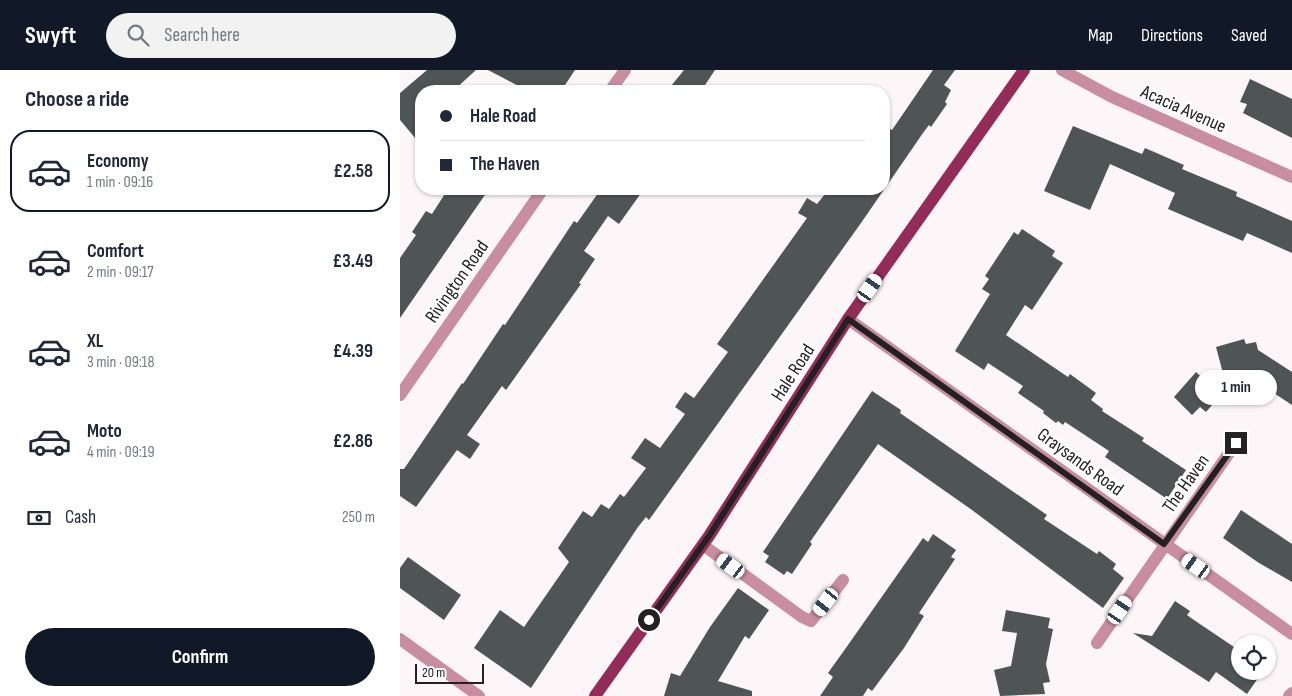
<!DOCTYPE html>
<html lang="en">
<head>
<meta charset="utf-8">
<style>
	:root { --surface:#fff; --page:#f2f2f3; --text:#1f2937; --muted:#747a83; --line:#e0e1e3; --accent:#111827 }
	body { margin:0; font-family:"Sofia Sans Condensed",sans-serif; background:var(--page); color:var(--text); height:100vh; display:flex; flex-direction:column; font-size:19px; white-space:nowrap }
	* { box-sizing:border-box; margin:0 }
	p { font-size:16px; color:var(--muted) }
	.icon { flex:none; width:28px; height:28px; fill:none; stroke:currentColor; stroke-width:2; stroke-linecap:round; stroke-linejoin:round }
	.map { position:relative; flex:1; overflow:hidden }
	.side { display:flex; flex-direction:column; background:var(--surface); width:400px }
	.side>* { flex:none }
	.top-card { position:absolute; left:15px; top:15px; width:475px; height:110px; border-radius:20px; box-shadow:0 1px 4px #0004; display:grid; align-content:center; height:110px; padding:0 25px; background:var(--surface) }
	.buttons { position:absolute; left:831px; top:565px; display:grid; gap:10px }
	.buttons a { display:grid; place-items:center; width:45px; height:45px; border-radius:50%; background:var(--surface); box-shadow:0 1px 4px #0004; font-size:25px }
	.scale { position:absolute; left:15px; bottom:12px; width:69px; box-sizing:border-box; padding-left:5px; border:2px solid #232122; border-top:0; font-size:14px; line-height:18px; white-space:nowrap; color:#232122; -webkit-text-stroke:4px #fff; paint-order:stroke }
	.end { position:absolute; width:22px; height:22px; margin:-11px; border:6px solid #232122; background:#fff; box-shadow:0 0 0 2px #fff }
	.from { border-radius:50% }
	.bubble { position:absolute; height:35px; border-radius:18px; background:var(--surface); box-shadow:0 1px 4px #0004; font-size:16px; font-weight:700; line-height:35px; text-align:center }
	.car { position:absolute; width:15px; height:30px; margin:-15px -8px; border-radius:6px; box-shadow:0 0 4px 1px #0007; background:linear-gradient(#fff 24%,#345 0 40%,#fff 0 76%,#345 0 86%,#fff 0) }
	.top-card b { display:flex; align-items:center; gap:18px; height:48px; font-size:19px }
	.top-card b+b { border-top:1px solid var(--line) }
	.top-card i { width:12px; height:12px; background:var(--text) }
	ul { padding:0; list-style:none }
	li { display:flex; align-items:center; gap:15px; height:82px; margin:0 10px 8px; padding:0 15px; border:2px solid transparent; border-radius:20px }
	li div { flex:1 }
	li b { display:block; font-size:19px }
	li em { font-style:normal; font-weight:700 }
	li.current { border-color:var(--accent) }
	li>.icon { width:45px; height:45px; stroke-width:1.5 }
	h2 { padding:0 25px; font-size:22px; line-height:60px }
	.pay { display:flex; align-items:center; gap:12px; height:55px; padding:0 25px; font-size:19px }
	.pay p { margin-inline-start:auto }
	.action { display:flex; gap:10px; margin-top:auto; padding:10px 25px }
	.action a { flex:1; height:58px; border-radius:30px; background:var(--accent); color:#fff; font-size:20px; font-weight:700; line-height:58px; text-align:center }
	header { display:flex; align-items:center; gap:30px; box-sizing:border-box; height:70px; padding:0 25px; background:var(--accent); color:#fff }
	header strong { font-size:24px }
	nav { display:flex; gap:28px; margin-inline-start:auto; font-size:18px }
	.search { width:350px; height:45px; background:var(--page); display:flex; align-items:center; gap:12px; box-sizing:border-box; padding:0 18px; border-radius:28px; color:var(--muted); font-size:19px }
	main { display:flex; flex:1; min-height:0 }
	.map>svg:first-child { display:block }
	.building { fill:#4e5554 }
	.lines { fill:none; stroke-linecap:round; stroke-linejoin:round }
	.minor { stroke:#c88da0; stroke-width:12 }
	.major { stroke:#942c59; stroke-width:12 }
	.route { stroke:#232122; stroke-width:6 }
	.labels { text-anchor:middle; stroke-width:5; stroke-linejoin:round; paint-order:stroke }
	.street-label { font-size:19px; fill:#232122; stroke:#fff }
</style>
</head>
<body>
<header>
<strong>Swyft</strong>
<div class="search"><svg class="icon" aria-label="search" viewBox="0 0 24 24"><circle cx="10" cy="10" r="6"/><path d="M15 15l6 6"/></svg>Search here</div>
<nav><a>Map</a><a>Directions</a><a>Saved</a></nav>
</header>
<main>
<section class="side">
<h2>Choose a ride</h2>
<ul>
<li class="current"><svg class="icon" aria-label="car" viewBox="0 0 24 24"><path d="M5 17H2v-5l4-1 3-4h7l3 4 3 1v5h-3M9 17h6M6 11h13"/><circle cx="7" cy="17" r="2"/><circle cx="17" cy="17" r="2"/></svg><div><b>Economy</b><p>1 min · 09:16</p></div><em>£2.58</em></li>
<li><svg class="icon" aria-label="car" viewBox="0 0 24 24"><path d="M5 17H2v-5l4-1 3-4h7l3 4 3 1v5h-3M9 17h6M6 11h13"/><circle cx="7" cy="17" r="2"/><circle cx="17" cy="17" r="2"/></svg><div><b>Comfort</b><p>2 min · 09:17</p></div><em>£3.49</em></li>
<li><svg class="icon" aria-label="car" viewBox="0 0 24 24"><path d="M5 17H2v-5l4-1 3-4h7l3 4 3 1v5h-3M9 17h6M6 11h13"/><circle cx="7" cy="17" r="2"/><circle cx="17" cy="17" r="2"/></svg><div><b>XL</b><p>3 min · 09:18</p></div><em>£4.39</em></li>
<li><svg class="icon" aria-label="car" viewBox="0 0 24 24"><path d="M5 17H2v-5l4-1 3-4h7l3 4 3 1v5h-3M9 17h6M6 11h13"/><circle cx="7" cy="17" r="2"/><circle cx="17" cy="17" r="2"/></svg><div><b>Moto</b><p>4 min · 09:19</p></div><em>£2.86</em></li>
</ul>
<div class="pay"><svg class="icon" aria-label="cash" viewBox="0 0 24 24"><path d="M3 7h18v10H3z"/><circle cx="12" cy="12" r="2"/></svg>Cash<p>250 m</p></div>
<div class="action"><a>Confirm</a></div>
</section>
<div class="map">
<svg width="892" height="626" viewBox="0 0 892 626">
	<rect width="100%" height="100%" fill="#fdf6f8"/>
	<path class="building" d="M27,0H76L53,21H21V75L0,50V23Z
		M88,0H175L161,21H128Z
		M284,0H315L301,21H267Z
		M533,0H555L544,15L551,20L545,32L547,34L531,57L529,55L523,63L461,153L249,450L246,447L238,457L131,618L74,578L100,540L124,557L169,492L158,478L183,441L192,447L201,434L209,439L220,424L224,427L246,398L231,388L245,368L260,378L285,344L275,337L285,322L294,328L328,282L317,274L407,148L398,143L407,128L417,134L429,119H484V55L492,60Z
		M850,9L892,29V68L843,43L847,34L840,32Z
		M673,56L742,84L745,78L784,95L782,99L837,122L836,126L892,151V183L847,163L843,171L768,139L775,123L710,94L690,140L644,121Z
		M48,119H89L0,248V188L16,165L12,162L26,141L32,144Z
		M201,119H244L219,154L208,146L184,181L195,189L179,213L181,214L106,320L102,316L67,365L80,374L70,389L57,380L16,437L0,426V399H4L62,313L63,314L103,254L105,255L174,151L177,153Z
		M622,159L655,181L652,186L663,193L632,240L625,235L606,265L668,307L670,304L696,323L691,330L703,339L702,341L744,368L742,371L786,400L767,429L705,387L709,381L665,352L663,355L658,351L656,353L643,343L644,341L618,323L623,316L588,293L584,300L555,281L590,224L582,219L589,209L585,206L614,162L618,165Z
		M844,269L846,274L856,272L858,280L892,302V335L860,314L828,322L816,277Z
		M796,302L821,325L806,342L800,337L792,345L774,327Z
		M472,321L501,340L500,343L647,445L644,449L697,484L699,481L716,494L713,499L724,508L703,538L572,440L478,374L410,472L412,474L392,504L387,501L384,505L365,492L369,486L363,482Z
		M841,440L892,474V512L859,493L823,468Z
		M533,464L556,480L551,487L555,489L519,543L524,546L504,578L472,621L468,618L463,626H420L433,607L428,603L448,575L523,468L528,472Z
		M8,487L61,525L44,550L0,518V498Z
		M338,518L369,540L349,569L345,566L318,611L352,621V626H264L271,603L280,606L310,557Z
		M775,531L790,541L787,545L794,550L840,581V601H863L847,624L816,602L809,612L733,563L752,566Z
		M606,540L650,548L648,558L653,559L646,594L650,612L643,613L645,624L600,626L594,600L611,596L617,563L602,561Z"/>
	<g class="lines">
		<path class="minor" d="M662,0L712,27L892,107
			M210,21L225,0
			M448,249L892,564
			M0,325L143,119
			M303,475L402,547L411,551L443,510
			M0,569L79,626
			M697,573L836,373
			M889,626L892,623"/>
		<path class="major" d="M195,626L309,466L448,249L624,0"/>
	</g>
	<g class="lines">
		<path class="route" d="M249,550L309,466L448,249L764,474L836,373"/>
	</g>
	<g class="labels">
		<g class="street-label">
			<text transform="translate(784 38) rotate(24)" y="7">Acacia Avenue</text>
			<text transform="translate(56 211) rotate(-55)" y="7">Rivington Road</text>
			<text transform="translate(392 302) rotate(-57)" y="7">Hale Road</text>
			<text transform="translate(681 391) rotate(36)" y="7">Graysands Road</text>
			<text transform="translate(785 413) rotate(-55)" y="7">The Haven</text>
		</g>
	</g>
</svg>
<div class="buttons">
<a><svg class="icon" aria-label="locate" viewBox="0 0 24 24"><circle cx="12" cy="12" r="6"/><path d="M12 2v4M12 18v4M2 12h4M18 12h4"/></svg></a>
</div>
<div class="scale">20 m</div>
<i class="end from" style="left:249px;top:550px"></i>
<i class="end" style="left:836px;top:373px"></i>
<div class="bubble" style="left:795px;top:300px;width:82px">1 min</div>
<i class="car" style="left:470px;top:218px;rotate:35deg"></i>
<i class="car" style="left:331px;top:496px;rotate:306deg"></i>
<i class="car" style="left:796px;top:496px;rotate:305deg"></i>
<i class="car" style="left:426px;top:532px;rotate:217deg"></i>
<i class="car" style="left:720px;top:540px;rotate:34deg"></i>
<div class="top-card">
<b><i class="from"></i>Hale Road</b>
<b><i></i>The Haven</b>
</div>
</div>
</main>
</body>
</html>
